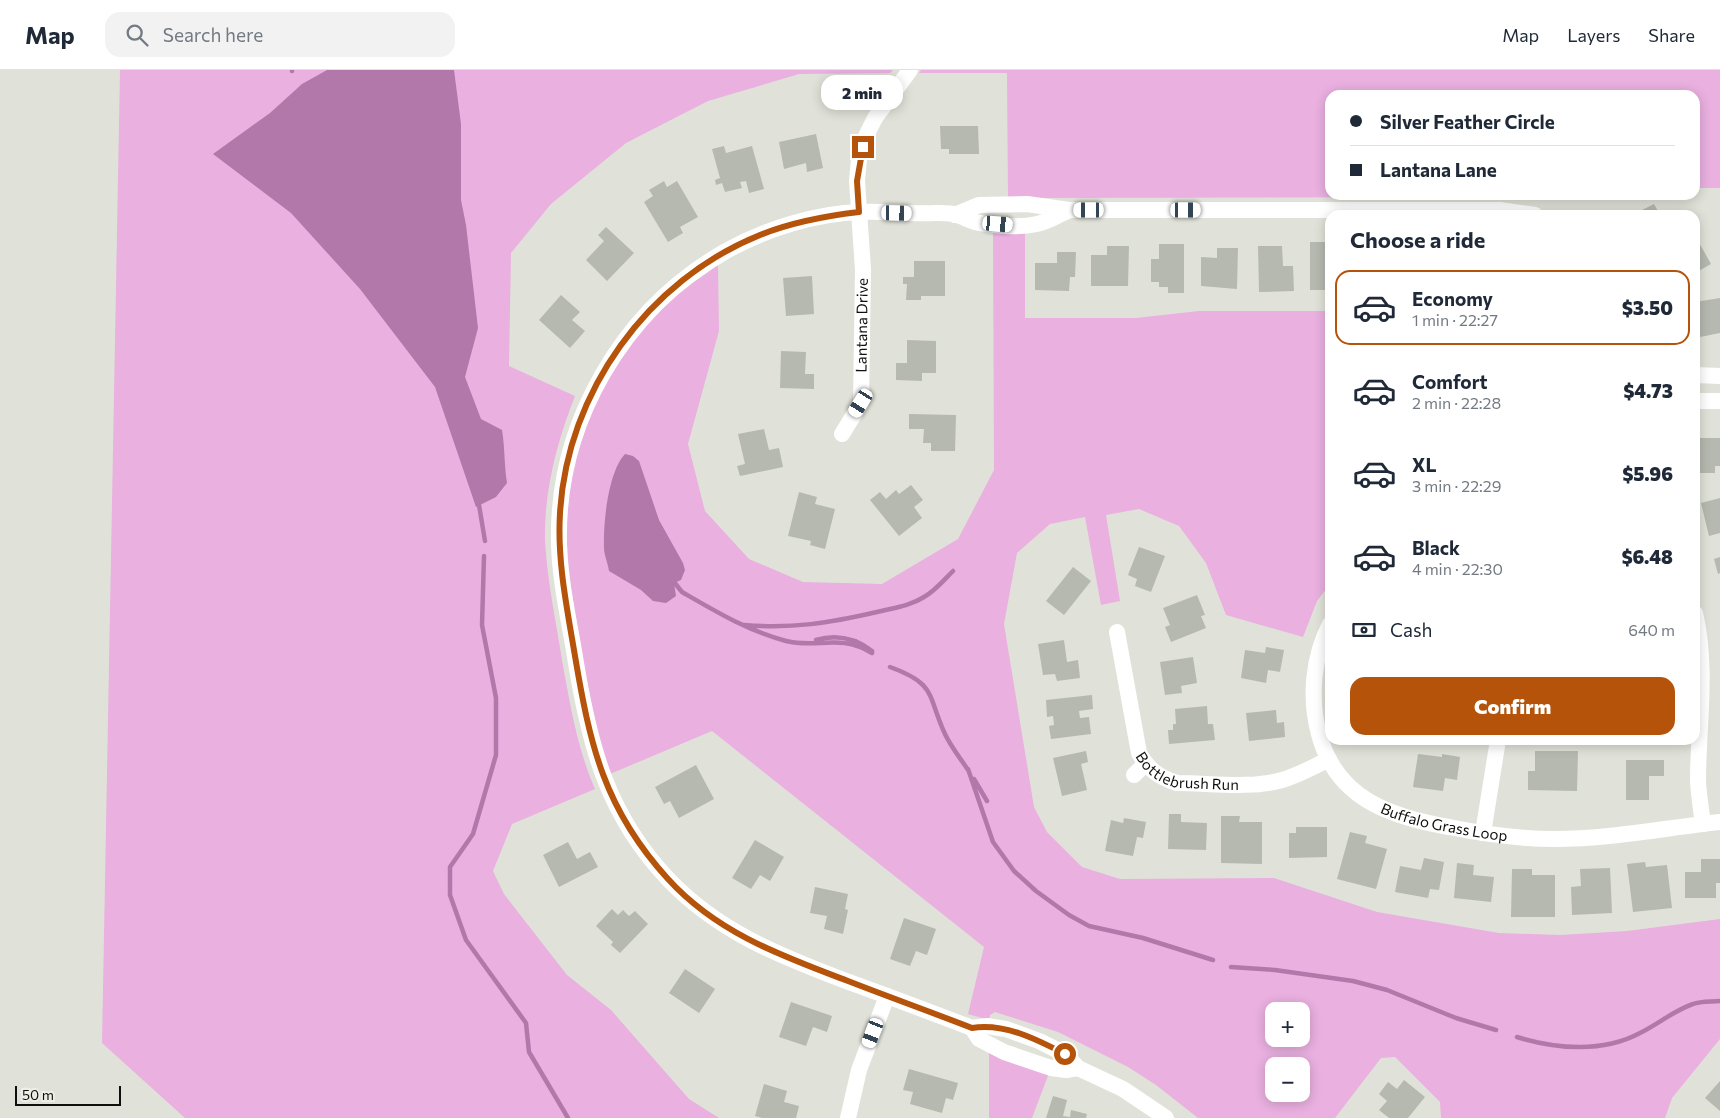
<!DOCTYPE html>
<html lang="en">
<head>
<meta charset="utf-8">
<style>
	:root { --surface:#fff; --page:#f2f2f3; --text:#1f2937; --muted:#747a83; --line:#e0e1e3; --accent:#b45309 }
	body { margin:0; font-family:Commissioner,sans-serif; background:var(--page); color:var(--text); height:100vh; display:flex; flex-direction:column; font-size:19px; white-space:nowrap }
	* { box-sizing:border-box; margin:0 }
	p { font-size:16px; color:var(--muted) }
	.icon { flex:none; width:28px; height:28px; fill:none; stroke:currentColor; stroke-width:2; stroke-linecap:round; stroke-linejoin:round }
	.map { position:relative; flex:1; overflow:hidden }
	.details { position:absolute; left:1325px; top:140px; width:375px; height:535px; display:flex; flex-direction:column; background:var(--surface); border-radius:15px; box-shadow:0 2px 12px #0003 }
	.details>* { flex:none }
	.banner { position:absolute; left:1325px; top:20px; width:375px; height:110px; border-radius:15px; box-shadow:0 2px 12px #0003; display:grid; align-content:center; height:110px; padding:0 25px; background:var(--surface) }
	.tools { position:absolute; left:1265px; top:932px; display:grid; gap:10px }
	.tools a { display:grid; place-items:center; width:45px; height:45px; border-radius:10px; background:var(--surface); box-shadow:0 2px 12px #0003; font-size:25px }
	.scale { position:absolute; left:15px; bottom:12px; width:106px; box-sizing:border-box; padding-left:5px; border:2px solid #0f100d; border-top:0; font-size:14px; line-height:18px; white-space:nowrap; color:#0f100d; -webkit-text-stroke:4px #edefe6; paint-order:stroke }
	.end { position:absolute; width:22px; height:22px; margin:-11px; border:6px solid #b45309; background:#fff; box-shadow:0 0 0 2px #fff }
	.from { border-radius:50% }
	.bubble { position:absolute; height:35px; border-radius:15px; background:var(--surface); box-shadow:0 2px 12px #0003; font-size:16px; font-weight:800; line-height:35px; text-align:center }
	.car { position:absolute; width:15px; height:30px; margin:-15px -8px; border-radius:6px; box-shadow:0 0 4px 1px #0007; background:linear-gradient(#fff 24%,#345 0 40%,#fff 0 76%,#345 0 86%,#fff 0) }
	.banner b { display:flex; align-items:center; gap:18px; height:48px; font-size:19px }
	.banner b+b { border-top:1px solid var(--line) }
	.banner i { width:12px; height:12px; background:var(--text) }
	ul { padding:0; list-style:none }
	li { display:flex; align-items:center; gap:15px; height:75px; margin:0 10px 8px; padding:0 15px; border:2px solid transparent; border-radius:15px }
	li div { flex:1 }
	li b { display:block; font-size:19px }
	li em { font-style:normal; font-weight:800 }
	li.selected { border-color:var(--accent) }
	li>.icon { width:45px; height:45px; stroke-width:1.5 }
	h2 { padding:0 25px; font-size:22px; line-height:60px }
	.pay { display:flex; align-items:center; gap:12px; height:55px; padding:0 25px; font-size:19px }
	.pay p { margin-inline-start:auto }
	.action { display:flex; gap:10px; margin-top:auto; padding:10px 25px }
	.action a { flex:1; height:58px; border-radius:15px; background:var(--accent); color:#fff; font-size:20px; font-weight:800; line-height:58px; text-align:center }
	header { display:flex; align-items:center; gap:30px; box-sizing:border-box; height:70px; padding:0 25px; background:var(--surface); border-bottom:1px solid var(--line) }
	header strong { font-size:24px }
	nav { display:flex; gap:28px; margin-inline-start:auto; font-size:18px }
	.search { width:350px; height:45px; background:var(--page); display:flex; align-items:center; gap:12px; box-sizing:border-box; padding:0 18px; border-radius:15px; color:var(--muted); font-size:19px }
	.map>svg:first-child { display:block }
	.green { fill:#e9b0e0; fill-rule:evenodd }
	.water { fill:#b278aa }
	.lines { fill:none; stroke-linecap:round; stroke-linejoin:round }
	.stream { stroke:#b278aa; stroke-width:4.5 }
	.building { fill:#b6b9b0 }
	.street { stroke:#fff; stroke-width:16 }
	.route { stroke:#b45309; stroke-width:6 }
	.labels { text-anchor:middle; stroke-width:4.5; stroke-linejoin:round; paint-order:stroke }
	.street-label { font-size:15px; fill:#0f100d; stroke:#edefe6 }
</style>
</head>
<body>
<header>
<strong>Map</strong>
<div class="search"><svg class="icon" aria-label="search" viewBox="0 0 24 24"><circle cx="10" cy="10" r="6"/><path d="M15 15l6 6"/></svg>Search here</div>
<nav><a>Map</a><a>Layers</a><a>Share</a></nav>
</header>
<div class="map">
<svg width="1720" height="1048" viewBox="0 0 1720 1048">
	<rect width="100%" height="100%" fill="#e0e2d9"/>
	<path class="green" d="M120,0H893L890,3L799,4L708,31L626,73L551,134L511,183L509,296L575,326C557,372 544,420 545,470C547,510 556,551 562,590C570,634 577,678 595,719L512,754L493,801L504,824L567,905L611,940L689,1029L719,1048H185L102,973Z
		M921,0H1720V118H1695V25H1330V125H1491L1492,127L1008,128L1007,3H919Z
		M993,160H1025V248H1136L1199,241H1330V514L1317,531L1303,567L1226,545L1206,493L1179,456L1139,439L1106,445L1120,531L1101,535L1085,447L1050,454L1017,483L1004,554L1034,737L1047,762L1082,797L1120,809L1274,808L1377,842L1499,863L1560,865L1627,861L1720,849V969L1672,1028L1665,1048H1441L1440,1032L1395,987L1381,988L1335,1048H1198L1156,1015L1128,997L1058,962L995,942L990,945L989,950L968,944L984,877L712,661L610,704C595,659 587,613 579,567C574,536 568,504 567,472C562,386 604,293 667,234C682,219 701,208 718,195L719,261L688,374L705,441L749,489L803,512L882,514L958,469L994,400ZM1274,941H1301V969H1274ZM1274,996H1301V1024H1274Z
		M989,979L1049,1003L1032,1048H989Z"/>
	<path class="water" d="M327,0H454L461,54V130L466,155L478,258L465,307L481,349L502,360C505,378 504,395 507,413L496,427L476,437L435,317L360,219L291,143L213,84L270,43L302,14Z
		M625,384L633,386L639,391L659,450L683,493L685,500L681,510L674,513L676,526L666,533L653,531L641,520L609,501C608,493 604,485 604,478C603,454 608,402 625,384Z"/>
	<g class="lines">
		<path class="stream" d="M292,0V1
			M479,435L485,471
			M484,486L482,555L496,628V685L473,764L450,797V825L466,870L526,953L529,982L568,1048
			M674,512L682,522C715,541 748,561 786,571C819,579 838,563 872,583
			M744,555C793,559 829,553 877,542C893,538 910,536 924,527C935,521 944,510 953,501
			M816,570C837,564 855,568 872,581
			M890,597C937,614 927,625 945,664C951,677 961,689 968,700
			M968,699L993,772L1014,801L1036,821L1069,845L1089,856L1143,868L1213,890
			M974,709L987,731
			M1231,897L1275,900L1353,911L1387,920L1456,948L1496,960
			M1517,967C1556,979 1603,983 1640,963C1658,954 1675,940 1693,934C1701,931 1712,932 1720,931"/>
	</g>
	<path class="building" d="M940,56H978L979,84H949V79H941Z
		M816,64L823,98L807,102L806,93L784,99L779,72Z
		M724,76L726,83L752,76L764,119L749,123L746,111L740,112L742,118L725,122L722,113L716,115L715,110L720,108L712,79Z
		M664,111L667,117L677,111L698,147L680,157L683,163L668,172L644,132L653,126L649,120Z
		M1654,134L1660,145H1632Z
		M606,157L634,183L607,211L586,190L604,171L598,165Z
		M1697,169L1711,194L1695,203V171Z
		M1310,172H1327V178H1330V220H1310Z
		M1159,174H1184V223H1168V217H1159V212H1151V189H1159Z
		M1107,176H1129L1128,216H1091V185H1107Z
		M1258,176H1282L1283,196H1293L1294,221L1259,222Z
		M1217,178H1238L1237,219L1201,216V187L1217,188Z
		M1057,182H1076L1075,207H1070L1069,221L1035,220V193H1057Z
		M914,191H945V226H921V230H906L907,214H903V207H914Z
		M812,206L814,244L786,246L783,208Z
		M561,225L580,242L572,250L585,261L570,278L539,250Z
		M1720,228V263L1700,267L1695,249V232Z
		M907,270L936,271V303H922V311L896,310V293H907Z
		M781,281L806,282L805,304H814V319L780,318Z
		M909,344L956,345L955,381H931V373H923L924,359H909Z
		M764,359L769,380L779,378L783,397L740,406L737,396L745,394L738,364Z
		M1695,368H1720V396H1715V403H1695Z
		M911,415L923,430L914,437L922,448L899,466L870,430L880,422L886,429L896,420L899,424Z
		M799,422L817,427L815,434L835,439L825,479L810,475L811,471L788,466Z
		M1720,428V463L1709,466L1701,433Z
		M1139,477L1165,486L1151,522L1135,516L1137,509L1128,505Z
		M1720,487V503L1718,504L1714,489Z
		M1073,497L1091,511L1064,545L1046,531Z
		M1197,525L1205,545L1201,546L1206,558L1171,572L1165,557L1170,555L1163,538Z
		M1064,570L1067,592L1078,590L1080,608L1057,611L1055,604L1043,605L1038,574Z
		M1266,577L1284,580L1280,602L1268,600L1266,613L1241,608L1245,580L1265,583Z
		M1193,587L1197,613L1181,616L1182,623L1165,625L1160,592Z
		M1092,625L1093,639L1079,641L1080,648L1089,647L1091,664L1051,669L1049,656L1054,655L1053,646L1047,647L1046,630Z
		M1207,636L1208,654H1213L1215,670L1169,674L1168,660H1173V654H1176L1175,639Z
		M1276,640L1277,653L1284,652L1285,667L1249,671L1246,643Z
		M1086,681L1088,692L1081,694L1087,720L1062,726L1053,688Z
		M1535,681H1578L1577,721L1528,720V701H1535Z
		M1418,684L1442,687V684L1460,687L1457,710L1445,708L1443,721L1413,717Z
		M1626,690H1664V706H1649V730H1626Z
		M696,695L714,729L679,748L670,731L664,734L655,717Z
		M1169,744H1181V752L1207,753L1206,780L1168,779Z
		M1221,746H1240L1239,752H1262V794L1221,793Z
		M1124,748L1146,752L1143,768L1137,767L1133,786L1105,781L1111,750L1123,753Z
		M1296,757H1327V787L1289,788V763H1296Z
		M1350,762L1367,766L1365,773L1387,779L1376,819L1337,809Z
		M755,770L784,787L770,811L760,805L751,819L732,808Z
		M568,772L577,789L590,782L598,797L559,817L543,785Z
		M1424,788L1444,792L1439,820L1430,819L1428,828L1395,822L1400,796L1421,800Z
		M1701,789H1720V813H1716V828H1685V802H1701Z
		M1645,792L1646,797L1667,795L1672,838L1633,842L1627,794Z
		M1457,793L1474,795L1473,805L1494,807L1491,832L1454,828Z
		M1610,798L1612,843L1572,845L1571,817L1581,816L1580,799Z
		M1512,799H1532V805H1555V847H1511Z
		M815,817L848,824L845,839L848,840L843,864L824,859L827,846L810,843Z
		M612,839L618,845L623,840L629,846L635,841L648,854L620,883L611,875L613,872L596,856Z
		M904,848L936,859L927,885L916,881L910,896L890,889Z
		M685,899L715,919L699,943L669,923Z
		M791,932L832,946L827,962L813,957L806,976L779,967Z
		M909,999L958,1013L953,1030L946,1028L942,1043L910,1034L913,1022L903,1020Z
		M1404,1010L1425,1027L1408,1048H1389L1379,1040L1387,1031L1379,1024L1388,1012L1397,1019Z
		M1720,1011V1041L1705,1028Z
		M764,1014L787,1021L784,1032L799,1036L796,1048H762L755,1046Z
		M1053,1026L1067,1030L1063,1046L1070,1047L1071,1040L1087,1044L1086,1048H1046Z"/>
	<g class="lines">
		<g class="street">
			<path d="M1069,140C1059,145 1047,152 1037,154C1019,158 997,156 980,153C971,152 963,146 953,144C940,142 925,144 911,143C894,143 878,141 861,142C816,143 766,159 726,181C622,240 556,354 559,474C560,514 570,554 576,593C590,678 608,746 669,810C719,862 780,886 846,911C888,926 930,942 972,958L987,956L1006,959L1039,971L1065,984L1078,998L1123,1019L1166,1048"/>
			<path d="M955,145L979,135L1027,134L1069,140H1500L1535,145"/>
			<path d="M1695,305L1720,306"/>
			<path d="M1695,331H1720"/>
			<path id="s1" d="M842,364L861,333L863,200L857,111L859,89L866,66L875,48L910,0"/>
			<path d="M1695,543C1708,599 1698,655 1698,712C1699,726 1701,740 1703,754"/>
			<path id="s2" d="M1330,554C1313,587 1309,628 1319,664C1336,729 1391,747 1449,757C1484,764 1519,769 1554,769C1609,769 1665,758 1720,752"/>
			<path id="s3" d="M1117,562L1139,683C1148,699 1158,707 1177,713C1210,713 1250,719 1282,710C1299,705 1314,697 1329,689"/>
			<path d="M1134,705L1145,694"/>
			<path d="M1483,763L1498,670"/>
			<path d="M972,958L979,969L1004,982L1051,998L1066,1000L1078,998"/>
			<path d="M848,1048L859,1000L887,926"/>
		</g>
	</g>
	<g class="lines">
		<path class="route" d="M863,77L857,111L859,142C825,146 792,152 760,165C648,210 567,322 560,443C557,491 567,538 575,586C590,675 604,739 668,809C717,863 782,886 848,911C889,927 931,942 972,958C1005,953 1036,969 1065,984"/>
	</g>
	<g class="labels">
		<g class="street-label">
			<text dy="5" stroke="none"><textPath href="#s1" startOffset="114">Lantana Drive</textPath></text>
			<text dy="5" stroke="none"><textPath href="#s3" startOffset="179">Bottlebrush Run</textPath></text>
			<text dy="5" stroke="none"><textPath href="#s2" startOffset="278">Buffalo Grass Loop</textPath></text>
		</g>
	</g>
</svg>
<div class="tools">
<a>+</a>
<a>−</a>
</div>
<div class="scale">50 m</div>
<i class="end from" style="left:1065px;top:984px"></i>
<i class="end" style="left:863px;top:77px"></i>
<div class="bubble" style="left:821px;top:5px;width:82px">2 min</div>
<i class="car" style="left:1089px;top:140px;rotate:270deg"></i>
<i class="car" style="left:1186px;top:140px;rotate:90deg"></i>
<i class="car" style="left:897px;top:143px;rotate:91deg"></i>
<i class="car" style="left:998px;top:154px;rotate:95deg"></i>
<i class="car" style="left:861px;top:333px;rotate:212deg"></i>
<i class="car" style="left:873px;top:963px;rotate:201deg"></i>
<div class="banner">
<b><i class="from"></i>Silver Feather Circle</b>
<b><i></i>Lantana Lane</b>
</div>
<section class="details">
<h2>Choose a ride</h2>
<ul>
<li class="selected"><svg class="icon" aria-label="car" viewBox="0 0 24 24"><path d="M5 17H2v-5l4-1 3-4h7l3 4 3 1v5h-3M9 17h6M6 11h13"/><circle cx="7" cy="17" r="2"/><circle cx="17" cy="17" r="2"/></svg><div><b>Economy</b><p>1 min · 22:27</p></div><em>$3.50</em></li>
<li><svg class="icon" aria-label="car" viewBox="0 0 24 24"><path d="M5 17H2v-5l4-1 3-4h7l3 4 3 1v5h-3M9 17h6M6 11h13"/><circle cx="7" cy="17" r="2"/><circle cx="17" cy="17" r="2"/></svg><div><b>Comfort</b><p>2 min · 22:28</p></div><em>$4.73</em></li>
<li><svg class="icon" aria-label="car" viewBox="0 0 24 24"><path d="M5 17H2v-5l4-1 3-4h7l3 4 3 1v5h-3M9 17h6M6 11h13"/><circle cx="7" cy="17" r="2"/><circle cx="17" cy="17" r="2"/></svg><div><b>XL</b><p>3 min · 22:29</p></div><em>$5.96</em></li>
<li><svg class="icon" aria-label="car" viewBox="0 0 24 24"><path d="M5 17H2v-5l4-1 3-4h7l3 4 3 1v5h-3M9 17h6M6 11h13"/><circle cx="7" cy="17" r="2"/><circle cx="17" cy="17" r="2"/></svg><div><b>Black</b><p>4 min · 22:30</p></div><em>$6.48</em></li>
</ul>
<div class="pay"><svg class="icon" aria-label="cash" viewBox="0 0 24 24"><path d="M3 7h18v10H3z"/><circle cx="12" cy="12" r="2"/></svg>Cash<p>640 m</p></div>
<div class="action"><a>Confirm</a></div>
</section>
</div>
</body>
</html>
